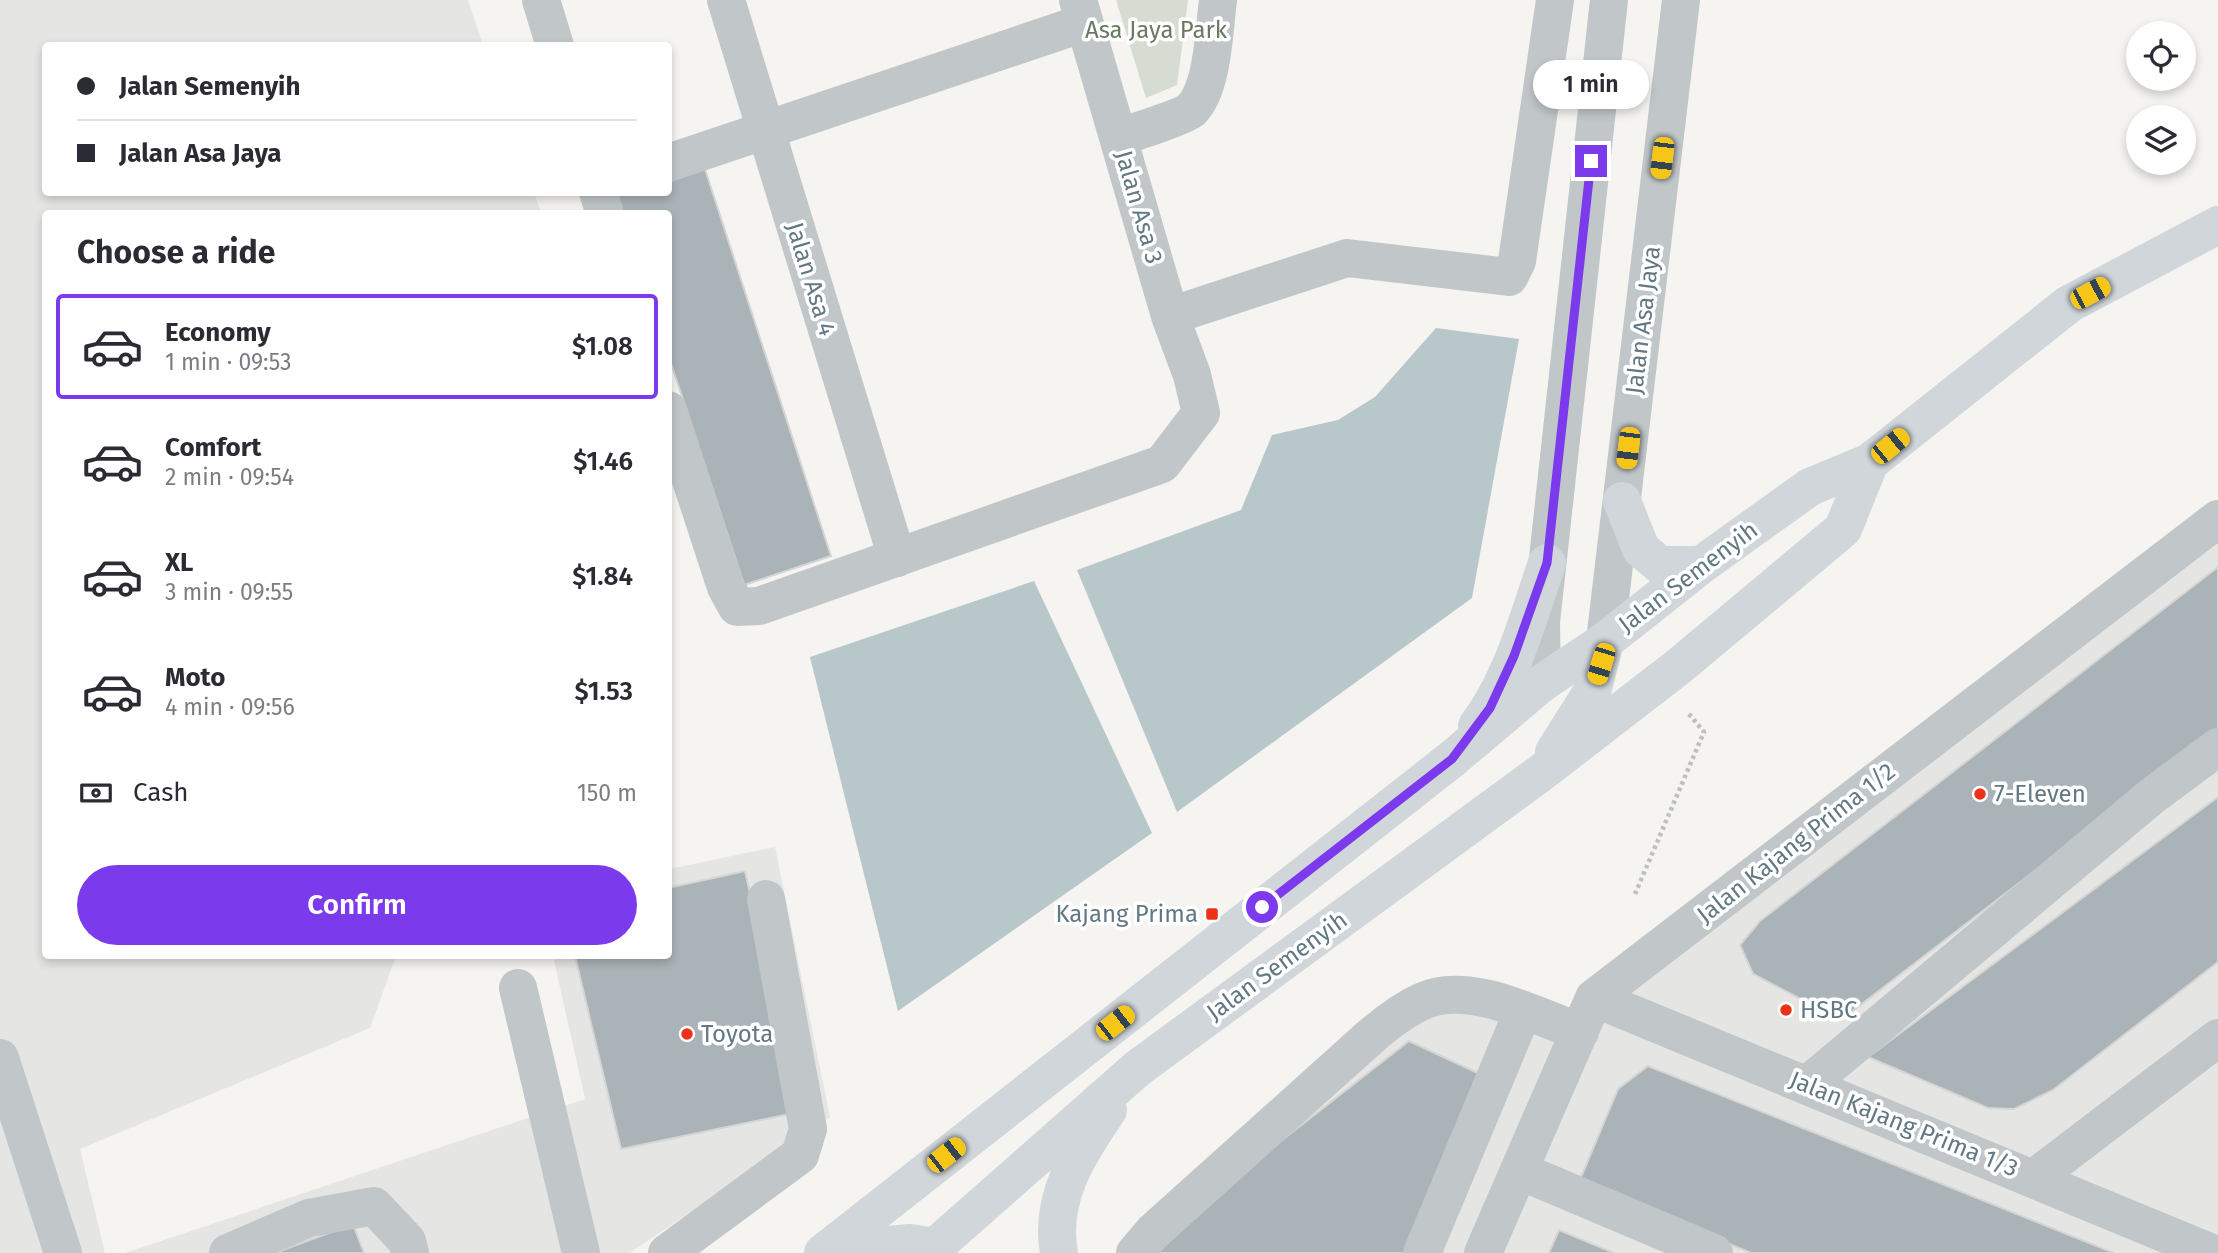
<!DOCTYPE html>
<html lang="en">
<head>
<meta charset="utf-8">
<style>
	:root { --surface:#fff; --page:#f7f7f7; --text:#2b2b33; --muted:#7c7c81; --line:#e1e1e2; --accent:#7c3aed }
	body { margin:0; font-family:"Fira Sans",sans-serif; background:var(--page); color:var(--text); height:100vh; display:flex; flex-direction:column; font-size:26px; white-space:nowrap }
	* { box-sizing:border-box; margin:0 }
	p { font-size:23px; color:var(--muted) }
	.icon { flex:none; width:38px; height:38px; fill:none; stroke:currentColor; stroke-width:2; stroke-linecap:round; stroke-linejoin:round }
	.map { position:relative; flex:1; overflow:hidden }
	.details { position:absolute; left:42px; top:210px; width:630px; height:749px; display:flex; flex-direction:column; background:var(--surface); border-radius:7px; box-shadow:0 4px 10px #0003 }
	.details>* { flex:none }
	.guide { position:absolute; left:42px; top:42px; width:630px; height:154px; border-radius:7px; box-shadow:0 4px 10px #0003; display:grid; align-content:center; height:154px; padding:0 35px; background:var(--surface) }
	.controls { position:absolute; left:2126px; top:21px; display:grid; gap:14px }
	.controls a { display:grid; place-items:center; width:70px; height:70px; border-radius:50%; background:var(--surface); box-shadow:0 4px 10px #0003; font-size:35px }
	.end { position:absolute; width:32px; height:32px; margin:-16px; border:9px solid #7c3aed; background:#fff; box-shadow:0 0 0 4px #fff }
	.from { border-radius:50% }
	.bubble { position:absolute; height:49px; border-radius:24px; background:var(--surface); box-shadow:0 4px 10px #0003; font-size:23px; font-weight:600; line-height:49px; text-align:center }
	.car { position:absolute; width:21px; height:42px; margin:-21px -10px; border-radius:9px; box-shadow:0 0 5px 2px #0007; background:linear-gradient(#f5c518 24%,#345 0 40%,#f5c518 0 76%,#345 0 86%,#f5c518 0) }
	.guide b { display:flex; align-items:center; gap:24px; height:66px; font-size:26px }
	.guide b+b { border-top:2px solid var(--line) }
	.guide i { width:18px; height:18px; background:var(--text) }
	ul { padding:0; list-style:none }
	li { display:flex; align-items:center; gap:21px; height:105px; margin:0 14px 10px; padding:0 21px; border:4px solid transparent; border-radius:7px }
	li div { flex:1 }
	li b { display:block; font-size:26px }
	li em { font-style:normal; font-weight:600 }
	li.selected { border-color:var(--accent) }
	li>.icon { width:63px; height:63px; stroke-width:1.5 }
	h2 { padding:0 35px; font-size:32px; line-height:84px }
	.pay { display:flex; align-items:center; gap:18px; height:77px; padding:0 35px; font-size:26px }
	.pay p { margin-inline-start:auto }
	.button { display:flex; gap:14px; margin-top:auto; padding:14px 35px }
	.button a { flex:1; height:80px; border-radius:42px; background:var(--accent); color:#fff; font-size:28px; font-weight:600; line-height:80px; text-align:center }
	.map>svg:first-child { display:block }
	.built { fill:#e5e6e4 }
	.green { fill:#d6dcd1 }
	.water { fill:#b8c7ca }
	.building { fill:#aab3b7; stroke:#d6d5d3; stroke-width:2 }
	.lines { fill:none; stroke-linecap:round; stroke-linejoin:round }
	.path { stroke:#bdbfc1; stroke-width:4.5; stroke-dasharray:3.5 3.5; stroke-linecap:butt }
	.minor { stroke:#c1c6c8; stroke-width:38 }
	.major { stroke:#d0d6da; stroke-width:38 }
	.route { stroke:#7c3aed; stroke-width:9 }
	.poi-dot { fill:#ec3218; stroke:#fff; stroke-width:2.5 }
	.labels { text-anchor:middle; stroke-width:7; stroke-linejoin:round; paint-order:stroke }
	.park-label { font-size:24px; fill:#687a61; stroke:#fff }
	.street-label { font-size:24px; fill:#627883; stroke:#fff }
	.poi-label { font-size:24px; fill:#627883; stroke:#fff; text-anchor:start }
</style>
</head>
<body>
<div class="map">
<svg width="2218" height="1253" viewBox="0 0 2218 1253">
	<rect width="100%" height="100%" fill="#f5f4f0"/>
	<path class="built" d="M0,0H468L483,45L46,46V192H534L541,213L46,214V956H396L370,1028L80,1149L105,1253H0Z
		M2218,537V1253H1144L1376,1045L1456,1002L1586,1049L1624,992Z
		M775,847L830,1117L630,1253H125L585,1099L553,956H668L669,869Z"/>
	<path class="green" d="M1116,0H1188L1177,85L1146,98Z"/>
	<path class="water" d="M1436,328L1519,339L1472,598L1177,812L1077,570L1241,510L1272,435L1338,420L1375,397Z
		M1034,581L1152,833L898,1011L810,657Z"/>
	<path class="building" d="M703,163L831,556L744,585L668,354V214H623L616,192H668V174Z
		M2218,567V730L1841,1020L1753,974L1740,945L1760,921Z
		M2218,797V962L2053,1090L2014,1109L1988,1108L1868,1057Z
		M745,871L799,1112L621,1149L575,956H668V888Z
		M1409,1041L1482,1075L1412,1253H1153L1154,1240Z
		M1648,1066L2114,1253H1751L1579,1182L1618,1089Z
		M353,1224L364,1253H275Z
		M1559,1230L1614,1253H1549Z"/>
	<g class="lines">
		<path class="path" d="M1635,894L1704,732L1689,714"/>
		<path class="minor" d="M541,0L555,46
			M726,0L897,558
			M1119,137C1132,133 1183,117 1191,110C1213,89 1214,30 1218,0
			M668,163L1084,23
			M598,192L605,214
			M1170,316L1347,258L1509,277L1517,261L1555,0
			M668,410L726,587L737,607L759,606L1162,464L1201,413L1192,375L1170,316L1078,0
			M1605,641L1681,0
			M1542,683L1541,622L1609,0
			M518,988L581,1253
			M1594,998L2212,1253
			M0,1058L63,1253
			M1807,1085L2152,796L2218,747
			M1520,1171L1714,1253
			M2034,1178L2218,1038
			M228,1253L309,1218L374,1206L407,1241L410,1253
			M667,1253L800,1155L808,1129L766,899
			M1135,1253L1153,1232L1369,1038C1385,1024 1403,1010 1423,1001C1469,980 1536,1016 1580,1032
			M1422,1253L1523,1011
			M1483,1253L1594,998L2218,519"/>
		<path class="major" d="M1622,501L1641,549L1660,565H1701
			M1477,726C1512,680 1528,618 1547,563
			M1554,752L1592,692L1605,641
			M827,1251L910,1243L935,1247
			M823,1253L1452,759L1542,683L1605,641L1701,565L1810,487L1870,462L2069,304L2218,225
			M928,1253L1138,1068L1542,772L1678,667L1843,529L1870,462
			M1059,1253C1049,1198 1078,1154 1108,1110"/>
	</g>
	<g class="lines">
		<path class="route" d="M1262,907L1452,759L1490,708L1514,656L1547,563L1591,161"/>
	</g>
	<g class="poi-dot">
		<circle cx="1980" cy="794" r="7"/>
		<rect x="1205" y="907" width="14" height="14" rx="3.5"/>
		<circle cx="1786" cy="1010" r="7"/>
		<circle cx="687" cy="1034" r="7"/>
	</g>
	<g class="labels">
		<g class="park-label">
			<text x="1156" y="38">Asa Jaya Park</text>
		</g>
		<g class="street-label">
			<text transform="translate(1139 207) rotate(74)" y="8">Jalan Asa 3</text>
			<text transform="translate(811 279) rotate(73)" y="8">Jalan Asa 4</text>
			<text transform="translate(1643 320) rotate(-83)" y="8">Jalan Asa Jaya</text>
			<text transform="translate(1688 577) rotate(-37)" y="8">Jalan Semenyih</text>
			<text transform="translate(1796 843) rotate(-38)" y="8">Jalan Kajang Prima 1/2</text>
			<text transform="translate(1277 966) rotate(-36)" y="8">Jalan Semenyih</text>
			<text transform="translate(1904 1124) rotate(22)" y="8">Jalan Kajang Prima 1/3</text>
		</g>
		<g class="poi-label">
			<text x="1994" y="802">7-Eleven</text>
			<text x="1198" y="922" text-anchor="end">Kajang Prima</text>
			<text x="1800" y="1018">HSBC</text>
			<text x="701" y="1042">Toyota</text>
		</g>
	</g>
</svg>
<div class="controls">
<a><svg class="icon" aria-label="locate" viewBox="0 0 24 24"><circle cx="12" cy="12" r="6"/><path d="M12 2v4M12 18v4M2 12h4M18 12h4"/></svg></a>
<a><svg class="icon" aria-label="layers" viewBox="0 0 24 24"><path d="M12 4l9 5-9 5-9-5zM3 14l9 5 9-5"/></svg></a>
</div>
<i class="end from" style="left:1262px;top:907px"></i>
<i class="end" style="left:1591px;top:161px"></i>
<div class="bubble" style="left:1533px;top:60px;width:116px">1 min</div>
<i class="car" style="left:1662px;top:158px;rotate:187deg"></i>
<i class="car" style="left:2090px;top:293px;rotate:62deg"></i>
<i class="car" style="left:1890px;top:446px;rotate:51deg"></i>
<i class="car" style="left:1628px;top:448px;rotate:187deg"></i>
<i class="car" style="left:1601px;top:664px;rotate:197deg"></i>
<i class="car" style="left:1115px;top:1023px;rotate:52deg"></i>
<i class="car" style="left:946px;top:1155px;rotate:52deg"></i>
<div class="guide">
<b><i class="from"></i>Jalan Semenyih</b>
<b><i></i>Jalan Asa Jaya</b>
</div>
<section class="details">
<h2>Choose a ride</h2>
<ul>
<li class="selected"><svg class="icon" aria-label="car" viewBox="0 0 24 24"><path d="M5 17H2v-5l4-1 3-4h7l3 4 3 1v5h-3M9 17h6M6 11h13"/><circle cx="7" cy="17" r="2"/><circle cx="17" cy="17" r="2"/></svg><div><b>Economy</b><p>1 min · 09:53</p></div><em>$1.08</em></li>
<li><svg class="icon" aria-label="car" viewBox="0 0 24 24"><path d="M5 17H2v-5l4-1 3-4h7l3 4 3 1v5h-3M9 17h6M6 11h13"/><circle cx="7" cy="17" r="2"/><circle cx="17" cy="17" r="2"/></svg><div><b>Comfort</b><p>2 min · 09:54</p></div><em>$1.46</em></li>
<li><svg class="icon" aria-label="car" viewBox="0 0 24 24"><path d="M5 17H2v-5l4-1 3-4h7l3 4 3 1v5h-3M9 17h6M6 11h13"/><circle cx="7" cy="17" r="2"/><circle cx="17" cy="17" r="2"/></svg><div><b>XL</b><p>3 min · 09:55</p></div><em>$1.84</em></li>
<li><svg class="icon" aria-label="car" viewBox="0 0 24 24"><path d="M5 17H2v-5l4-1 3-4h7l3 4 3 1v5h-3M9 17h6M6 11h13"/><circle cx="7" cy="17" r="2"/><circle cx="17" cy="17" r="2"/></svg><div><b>Moto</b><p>4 min · 09:56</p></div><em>$1.53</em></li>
</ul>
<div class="pay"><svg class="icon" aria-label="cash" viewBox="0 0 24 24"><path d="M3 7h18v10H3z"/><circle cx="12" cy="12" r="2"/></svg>Cash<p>150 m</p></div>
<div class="button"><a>Confirm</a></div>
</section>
</div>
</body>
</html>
